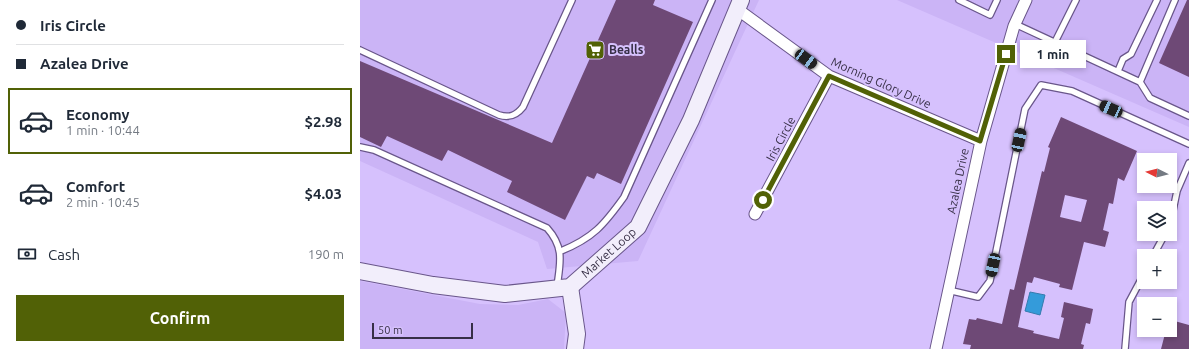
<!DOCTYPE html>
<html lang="en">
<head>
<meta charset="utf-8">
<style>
	:root { --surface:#fff; --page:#f6f6f7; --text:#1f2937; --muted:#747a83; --line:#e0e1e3; --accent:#516106 }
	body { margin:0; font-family:Ubuntu,sans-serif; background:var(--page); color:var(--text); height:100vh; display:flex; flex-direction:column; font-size:15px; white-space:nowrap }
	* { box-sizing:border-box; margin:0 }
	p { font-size:13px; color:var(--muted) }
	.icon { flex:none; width:22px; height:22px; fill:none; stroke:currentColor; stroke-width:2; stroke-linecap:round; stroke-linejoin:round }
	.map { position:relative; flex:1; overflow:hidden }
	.sheet { display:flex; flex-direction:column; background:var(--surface); width:360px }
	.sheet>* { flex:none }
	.banner { display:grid; align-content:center; height:88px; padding:0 16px; background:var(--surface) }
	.needle { width:26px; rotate:276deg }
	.buttons { position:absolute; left:777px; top:153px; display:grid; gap:8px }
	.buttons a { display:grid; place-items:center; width:40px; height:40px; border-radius:0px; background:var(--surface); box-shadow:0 2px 6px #0003; font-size:20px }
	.scale { position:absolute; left:12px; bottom:10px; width:101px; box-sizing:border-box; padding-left:4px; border:2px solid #372f46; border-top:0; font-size:11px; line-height:14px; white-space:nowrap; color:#372f46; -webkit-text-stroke:3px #d6c1fd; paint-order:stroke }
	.end { position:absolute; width:18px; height:18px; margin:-9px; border:5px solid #516106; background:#fff; box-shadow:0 0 0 2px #fff }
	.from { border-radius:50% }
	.bubble { position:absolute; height:28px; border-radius:0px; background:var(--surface); box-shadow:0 2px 6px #0003; font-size:13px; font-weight:700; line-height:28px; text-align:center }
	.car { position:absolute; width:12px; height:24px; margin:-12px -6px; border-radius:5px; box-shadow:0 0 3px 1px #0007; background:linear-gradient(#222 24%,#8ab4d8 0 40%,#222 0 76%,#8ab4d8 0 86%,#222 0) }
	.banner b { display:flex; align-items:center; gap:14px; height:38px; font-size:15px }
	.banner b+b { border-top:1px solid var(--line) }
	.banner i { width:10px; height:10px; background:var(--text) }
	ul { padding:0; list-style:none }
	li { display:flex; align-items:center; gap:12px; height:66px; margin:0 8px 6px; padding:0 8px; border:2px solid transparent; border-radius:0px }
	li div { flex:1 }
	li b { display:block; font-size:15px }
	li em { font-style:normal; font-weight:700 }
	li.selected { border-color:var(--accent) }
	li>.icon { width:36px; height:36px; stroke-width:1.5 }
	.pay { display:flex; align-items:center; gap:10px; height:44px; padding:0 16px; font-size:15px }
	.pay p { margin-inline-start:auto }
	.primary-button { display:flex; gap:8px; margin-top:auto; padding:8px 16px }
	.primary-button a { flex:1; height:46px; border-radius:0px; background:var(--accent); color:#fff; font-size:16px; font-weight:700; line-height:46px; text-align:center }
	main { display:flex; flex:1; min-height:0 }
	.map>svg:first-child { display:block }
	.built { fill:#cbb4f6 }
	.water { fill:#349bda; stroke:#357bae }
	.building { fill:#6e4976; fill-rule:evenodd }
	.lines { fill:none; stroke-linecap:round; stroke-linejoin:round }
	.lane-casing { stroke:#69568a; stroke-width:8 }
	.street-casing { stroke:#69568a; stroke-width:13 }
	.secondary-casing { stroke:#69568a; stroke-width:18 }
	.lane { stroke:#fff; stroke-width:5.5 }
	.street { stroke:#fff; stroke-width:11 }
	.secondary { stroke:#f2eefb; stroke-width:16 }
	.route { stroke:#516106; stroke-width:5 }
	.labels { text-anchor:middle; stroke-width:4; stroke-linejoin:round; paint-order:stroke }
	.poi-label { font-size:12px; font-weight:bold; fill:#372f46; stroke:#d6c1fd; text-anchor:start }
	.street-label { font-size:12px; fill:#372f46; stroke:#d6c1fd }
</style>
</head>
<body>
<main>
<section class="sheet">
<div class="banner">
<b><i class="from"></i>Iris Circle</b>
<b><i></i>Azalea Drive</b>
</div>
<ul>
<li class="selected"><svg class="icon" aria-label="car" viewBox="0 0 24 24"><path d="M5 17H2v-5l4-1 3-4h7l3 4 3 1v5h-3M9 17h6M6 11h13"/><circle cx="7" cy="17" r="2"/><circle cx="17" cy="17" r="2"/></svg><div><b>Economy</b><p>1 min · 10:44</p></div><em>$2.98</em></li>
<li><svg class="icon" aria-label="car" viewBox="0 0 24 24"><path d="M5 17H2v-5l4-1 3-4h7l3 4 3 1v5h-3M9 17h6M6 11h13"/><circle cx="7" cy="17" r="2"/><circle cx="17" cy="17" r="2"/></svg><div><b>Comfort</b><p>2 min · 10:45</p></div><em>$4.03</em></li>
</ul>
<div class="pay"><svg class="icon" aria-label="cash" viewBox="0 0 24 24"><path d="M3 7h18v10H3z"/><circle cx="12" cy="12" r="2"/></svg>Cash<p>190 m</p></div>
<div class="primary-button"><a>Confirm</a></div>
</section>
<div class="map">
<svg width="829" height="349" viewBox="0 0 829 349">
	<rect width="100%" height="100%" fill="#d6c1fd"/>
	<path class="built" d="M0,0H399L278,261L187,269L178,242L0,161Z
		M537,0H829V127L664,55Z
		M0,281L120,304L158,305L188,299L206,313L204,349H0Z"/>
	<path class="water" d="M670,292L685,295L680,315L665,311Z"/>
	<path class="building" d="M256,0H295L293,5L333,22L261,184L237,173L234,179L227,176L205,220L147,192L152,181L88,150L82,161L27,136L21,147L0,137V61L192,143Z
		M827,0H829V77L799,63Z
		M701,117L777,151L764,181L758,178L753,204L749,203L743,230L749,232L745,247L724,242L712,290L699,287L700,284L674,277L672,283L667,282L658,327L674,331L673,333L699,339L704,318L701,317L704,302L733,309L730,324L726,323L721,344L724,345L723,349H610L611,345L603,344L609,319L616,320L617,318L642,324L650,289L654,290L682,171L684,172L690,148L688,147ZM705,195L727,200L721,222L700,217Z
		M811,320L829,325V349H801L806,330H810Z"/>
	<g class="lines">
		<g class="lane-casing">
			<path id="lane" d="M599,0L630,15L637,0
				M655,24L780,82L790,98L829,116
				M695,42L716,0
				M0,50L139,115C149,118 156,116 163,107L212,0
				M758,71L763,59L771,54L797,0
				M780,82L815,0
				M0,147L14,150L187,228C205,248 200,263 197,287
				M810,225L817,191L829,163
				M201,251C233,238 244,225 264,197L352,0
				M793,256L805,234
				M588,290L618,297L630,281L665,109L681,85L712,91L829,144
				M765,349L769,302L784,274"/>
		</g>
		<g class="street-casing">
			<path id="street" d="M377,9L469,76L621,141
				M395,214L469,76
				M576,349L621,141L654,26L666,0"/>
		</g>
		<g class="secondary-casing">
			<g id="secondary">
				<path id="s1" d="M0,271L73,285L145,294L210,287L278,227L331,120L381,0"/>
				<path d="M210,287L217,334L215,349"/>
			</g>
		</g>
		<use href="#lane" class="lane"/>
		<use href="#street" class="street"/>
		<use href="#secondary" class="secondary"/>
	</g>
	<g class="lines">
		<path class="route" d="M403,200L469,76L620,141L646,54"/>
	</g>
	<defs>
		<g id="supermarket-square" transform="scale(1)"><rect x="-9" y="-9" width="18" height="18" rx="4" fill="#516106" stroke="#d6c1fd"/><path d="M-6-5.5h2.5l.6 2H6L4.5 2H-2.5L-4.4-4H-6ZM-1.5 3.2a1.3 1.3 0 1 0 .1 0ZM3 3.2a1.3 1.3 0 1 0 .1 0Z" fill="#fff"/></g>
	</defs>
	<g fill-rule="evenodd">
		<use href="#supermarket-square" x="235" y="50"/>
	</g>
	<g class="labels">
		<g class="poi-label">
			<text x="249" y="54">Bealls</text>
		</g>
		<g class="street-label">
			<text transform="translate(521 83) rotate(24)" y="4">Morning Glory Drive</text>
			<text transform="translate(421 139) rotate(-62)" y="4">Iris Circle</text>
			<text transform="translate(598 181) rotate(-78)" y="4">Azalea Drive</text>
			<text dy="4" stroke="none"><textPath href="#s1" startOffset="264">Market Loop</textPath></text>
		</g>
	</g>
</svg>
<div class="buttons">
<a><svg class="needle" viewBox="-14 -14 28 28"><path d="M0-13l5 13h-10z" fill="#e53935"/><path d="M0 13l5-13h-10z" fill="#747a83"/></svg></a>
<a><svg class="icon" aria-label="layers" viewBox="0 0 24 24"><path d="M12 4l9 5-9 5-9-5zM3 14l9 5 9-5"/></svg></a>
<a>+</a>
<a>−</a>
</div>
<div class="scale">50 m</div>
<i class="end from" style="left:403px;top:200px"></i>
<i class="end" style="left:646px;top:54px"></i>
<div class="bubble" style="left:660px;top:40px;width:66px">1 min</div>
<i class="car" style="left:446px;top:59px;rotate:126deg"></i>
<i class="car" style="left:751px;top:109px;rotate:294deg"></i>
<i class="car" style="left:659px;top:140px;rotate:12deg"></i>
<i class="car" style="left:633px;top:265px;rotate:192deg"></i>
</div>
</main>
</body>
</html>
